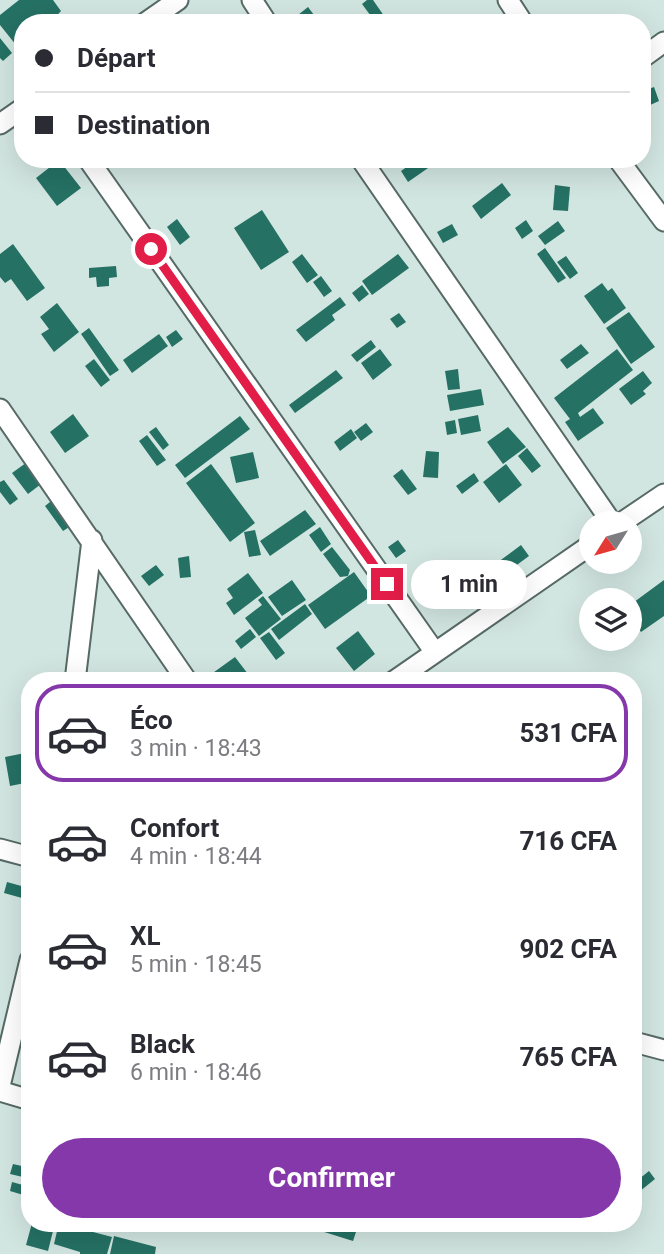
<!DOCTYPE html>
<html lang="fr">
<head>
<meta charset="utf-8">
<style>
	:root { --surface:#fff; --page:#f7f7f7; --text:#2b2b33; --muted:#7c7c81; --line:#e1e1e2; --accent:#8538a9 }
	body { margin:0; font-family:Roboto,sans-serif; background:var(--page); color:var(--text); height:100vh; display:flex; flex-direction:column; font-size:26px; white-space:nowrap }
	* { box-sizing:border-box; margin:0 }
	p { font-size:23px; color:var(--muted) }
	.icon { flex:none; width:38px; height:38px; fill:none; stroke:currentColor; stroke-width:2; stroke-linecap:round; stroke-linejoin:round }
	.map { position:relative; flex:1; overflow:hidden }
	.side { position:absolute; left:21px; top:672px; width:621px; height:560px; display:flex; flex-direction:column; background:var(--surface); border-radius:28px; box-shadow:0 7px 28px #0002 }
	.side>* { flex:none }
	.banner { position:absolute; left:14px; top:14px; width:637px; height:154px; border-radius:28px; box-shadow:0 7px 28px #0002; display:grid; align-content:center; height:154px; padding:0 21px; background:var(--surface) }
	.needle { width:46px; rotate:233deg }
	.controls { position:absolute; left:579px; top:511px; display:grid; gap:14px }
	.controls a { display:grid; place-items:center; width:63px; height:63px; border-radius:50%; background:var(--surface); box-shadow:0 7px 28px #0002; font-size:35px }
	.end { position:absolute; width:32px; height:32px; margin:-16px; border:9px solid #e11d48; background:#fff; box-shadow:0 0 0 4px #fff }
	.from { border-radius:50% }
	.bubble { position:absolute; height:49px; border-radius:24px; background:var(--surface); box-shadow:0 7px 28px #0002; font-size:23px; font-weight:700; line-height:49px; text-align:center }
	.banner b { display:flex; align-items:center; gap:24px; height:66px; font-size:26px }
	.banner b+b { border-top:2px solid var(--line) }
	.banner i { width:18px; height:18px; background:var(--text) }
	ul { padding:12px 0 0; list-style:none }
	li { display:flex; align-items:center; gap:21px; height:98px; margin:0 14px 10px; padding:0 7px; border:4px solid transparent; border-radius:28px }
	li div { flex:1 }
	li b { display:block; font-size:26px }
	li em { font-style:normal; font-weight:700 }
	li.on { border-color:var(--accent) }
	li>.icon { width:63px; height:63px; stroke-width:1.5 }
	.button { display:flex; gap:14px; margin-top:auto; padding:14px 21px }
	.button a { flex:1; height:80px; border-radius:42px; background:var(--accent); color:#fff; font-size:28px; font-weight:700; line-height:80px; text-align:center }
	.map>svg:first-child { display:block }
	.building { fill:#257164 }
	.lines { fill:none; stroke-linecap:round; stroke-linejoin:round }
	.minor-casing { stroke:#576a65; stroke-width:23 }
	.minor { stroke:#fff; stroke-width:19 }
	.route { stroke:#e11d48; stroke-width:9 }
</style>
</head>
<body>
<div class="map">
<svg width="664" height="1254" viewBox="0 0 664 1254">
	<rect width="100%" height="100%" fill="#d2e6e1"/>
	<path class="building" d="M19,0H53L61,11L50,23H23V48L20,50L0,25V15Z
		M367,0H373L389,23H376L362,4Z
		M308,7L320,23H288Z
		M0,38L12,53L3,61L0,58Z
		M654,87L659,101L648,106L643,91Z
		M418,159H441L408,182L401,171Z
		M59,160L81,188L57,206L36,178Z
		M502,183L511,195L481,219L472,206Z
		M555,185L570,187L568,211L553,210Z
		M262,210L289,252L261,270L234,228Z
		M177,219L190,237L180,245L167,227Z
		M526,220L533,231L522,239L515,228Z
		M558,221L565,231L545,245L538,236Z
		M452,224L458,235L443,243L437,232Z
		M13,244L45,288L27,301L11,279L5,283L0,277V254Z
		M545,248L566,278L558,283L537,254Z
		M302,254L318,275L307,283L292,262Z
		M398,254L409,268L372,295L362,281Z
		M566,256L578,273L570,279L557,262Z
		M116,266L117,277L109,278V286L97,287L96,277L89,278V268Z
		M321,276L332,291L324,297L313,282Z
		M602,283L608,291L612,288L626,308L604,324L584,296Z
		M362,285L369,294L359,302L352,293Z
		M340,297L346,305L332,315L335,320L306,342L296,330Z
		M57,303L79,332L54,352L41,334L49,329L40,317Z
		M629,312L655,347L631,364L606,328Z
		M399,313L406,322L397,328L390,319Z
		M89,328L119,370L110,376L81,334Z
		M176,330L183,339L172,347L166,337Z
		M159,334L168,346L132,373L123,360Z
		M371,340L376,347L357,362L351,355Z
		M581,344L589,353L567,369L560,360Z
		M380,349L392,365L373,380L361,363Z
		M617,349L633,370L578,413L580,417L593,408L604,423L578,441L565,422L570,419L554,398Z
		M94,359L110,380L101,387L85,366Z
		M458,369L460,389L448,390L445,371Z
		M336,370L343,378L295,413L289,405Z
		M643,371L652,383L643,391L646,394L631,405L619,389Z
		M481,389L484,405L450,411L447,395Z
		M73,414L89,436L65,453L50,432Z
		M478,415L481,431L461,435L458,419Z
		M240,416L250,429L185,478L175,465Z
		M455,420L457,433L447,435L445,422Z
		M366,423L373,432L361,441L354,432Z
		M156,427L169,445L163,450L149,432Z
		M508,427L526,447L503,464L487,442Z
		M351,429L357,438L340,451L334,442Z
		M147,435L166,460L157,466L139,441Z
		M527,448L541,466L532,473L518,456Z
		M426,451L439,452L438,478L423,477Z
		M253,452L259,478L236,483L230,457Z
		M30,460L45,481L28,494L12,473Z
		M211,464L255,523L230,542L186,483Z
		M506,464L522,485L499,503L483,482Z
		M402,469L417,489L408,495L393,476Z
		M474,473L479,481L462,494L456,486Z
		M4,480L18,499L10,505L0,492V482Z
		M55,498L74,524L63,531L45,506Z
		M305,510L316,524L270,556L260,541Z
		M320,527L331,544L321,552L309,535Z
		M255,530L261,555L249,557L244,532Z
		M398,540L406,551L396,558L388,547Z
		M521,545L529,556L502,576L494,565Z
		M332,547L350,570L348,576L340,577L323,554Z
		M189,556L191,577L180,578L178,558Z
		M156,565L164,575L149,586L141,576Z
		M354,572L371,596L325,629L308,605Z
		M248,573L263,593L234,615L226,603L233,598L227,589Z
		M478,576L487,588L476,596L467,584Z
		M292,580L306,600L282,616L268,597Z
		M664,580V616L641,632L630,617V605Z
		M263,596L281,619L259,636L245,618L262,605L258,600Z
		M305,604L312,614L279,640L271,629Z
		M250,629L256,637L241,649L235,641Z
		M358,631L375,654L354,671L336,648Z
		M269,632L285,653L276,660L260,638Z
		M235,657L248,674L239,681H214L210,675Z
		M30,752V782L10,786L5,757Z
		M7,882L25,887L22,898L4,893Z
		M13,1164L26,1167L23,1177L10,1174Z
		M649,1171L655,1179L634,1196V1183Z
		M12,1182L30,1187V1197L10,1191Z
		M32,1223H55L48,1251L26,1245Z
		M59,1223L112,1237L107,1254H80V1252L54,1244Z
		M323,1223H359L353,1241L321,1231Z
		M114,1236L156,1247L155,1254H110Z"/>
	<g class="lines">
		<g class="minor-casing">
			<path id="minor" d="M252,0L267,23
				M508,0L523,23
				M145,23L178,0
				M642,58L664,42
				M0,124L23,108
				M88,159L434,651
				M361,159L612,523
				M618,159L664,221
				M0,409L187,681
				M621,523L664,494
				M75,681L92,540
				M394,681L592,544
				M0,849L30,857
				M634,1042L664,1050
				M0,1086L30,960
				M0,1091L30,1100"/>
		</g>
		<use href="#minor" class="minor"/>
	</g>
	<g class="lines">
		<path class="route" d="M151,249L387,584"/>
	</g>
</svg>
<div class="controls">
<a><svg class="needle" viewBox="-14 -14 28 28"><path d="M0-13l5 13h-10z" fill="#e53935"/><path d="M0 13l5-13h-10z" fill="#7c7c81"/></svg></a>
<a><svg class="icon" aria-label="layers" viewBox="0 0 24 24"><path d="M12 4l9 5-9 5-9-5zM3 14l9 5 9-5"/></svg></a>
</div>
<i class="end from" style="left:151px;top:249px"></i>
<i class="end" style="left:387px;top:584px"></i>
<div class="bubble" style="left:411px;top:560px;width:116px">1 min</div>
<div class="banner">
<b><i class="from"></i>Départ</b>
<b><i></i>Destination</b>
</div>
<section class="side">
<ul>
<li class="on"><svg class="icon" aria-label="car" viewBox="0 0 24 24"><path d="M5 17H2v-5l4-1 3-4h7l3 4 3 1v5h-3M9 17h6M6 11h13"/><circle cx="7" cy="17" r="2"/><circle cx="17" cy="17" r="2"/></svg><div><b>Éco</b><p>3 min · 18:43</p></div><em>531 CFA</em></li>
<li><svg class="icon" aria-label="car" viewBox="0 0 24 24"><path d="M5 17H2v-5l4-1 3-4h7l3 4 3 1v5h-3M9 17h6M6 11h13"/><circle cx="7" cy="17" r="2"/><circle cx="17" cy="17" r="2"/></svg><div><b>Confort</b><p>4 min · 18:44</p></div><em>716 CFA</em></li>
<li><svg class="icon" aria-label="car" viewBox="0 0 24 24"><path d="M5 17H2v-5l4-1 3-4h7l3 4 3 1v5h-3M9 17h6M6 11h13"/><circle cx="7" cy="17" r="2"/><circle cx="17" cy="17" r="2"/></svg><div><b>XL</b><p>5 min · 18:45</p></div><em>902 CFA</em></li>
<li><svg class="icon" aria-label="car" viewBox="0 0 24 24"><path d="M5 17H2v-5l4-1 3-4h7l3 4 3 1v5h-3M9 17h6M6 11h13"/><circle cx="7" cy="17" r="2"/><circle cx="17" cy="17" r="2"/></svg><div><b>Black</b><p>6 min · 18:46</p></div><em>765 CFA</em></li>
</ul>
<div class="button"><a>Confirmer</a></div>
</section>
</div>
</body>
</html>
